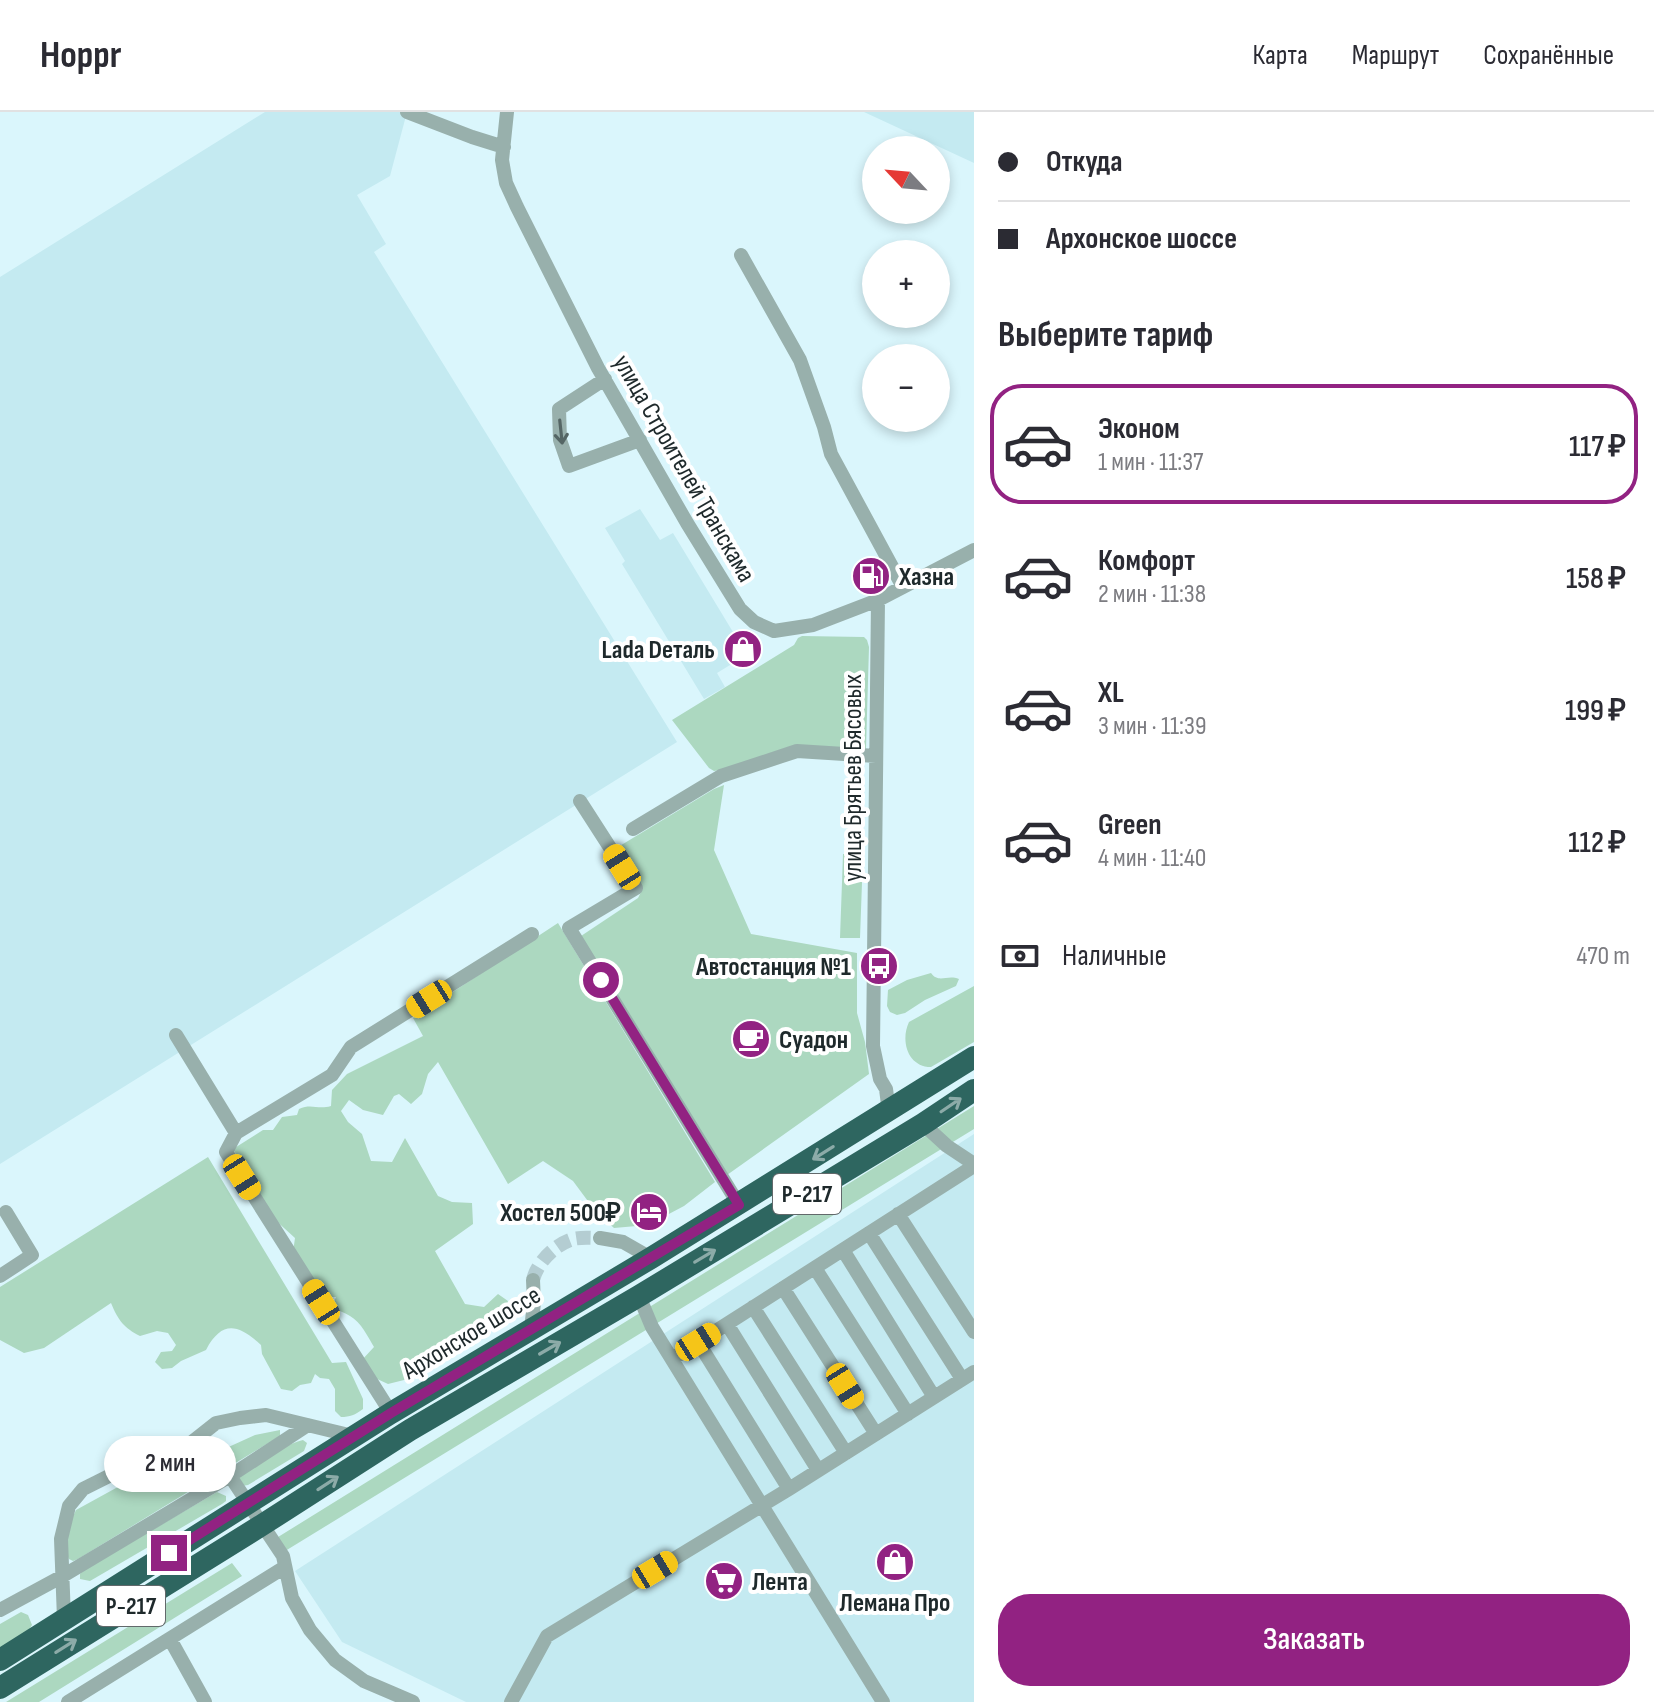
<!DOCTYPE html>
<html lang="ru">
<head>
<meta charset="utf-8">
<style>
	:root { --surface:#fff; --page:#f7f7f7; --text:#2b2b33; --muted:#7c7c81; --line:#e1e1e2; --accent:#922282 }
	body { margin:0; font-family:"Sofia Sans Condensed",sans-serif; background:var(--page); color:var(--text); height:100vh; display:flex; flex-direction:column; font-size:30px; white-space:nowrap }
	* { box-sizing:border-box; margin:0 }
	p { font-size:26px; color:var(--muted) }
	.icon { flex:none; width:44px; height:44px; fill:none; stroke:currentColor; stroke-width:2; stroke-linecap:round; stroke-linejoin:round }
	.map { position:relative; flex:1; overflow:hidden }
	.drawer { display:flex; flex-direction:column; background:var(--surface); width:680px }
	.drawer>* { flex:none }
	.hud { display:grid; align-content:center; height:176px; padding:0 24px; background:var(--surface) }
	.needle { width:52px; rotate:296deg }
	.buttons { position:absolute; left:862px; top:24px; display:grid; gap:16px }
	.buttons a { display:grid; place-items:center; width:88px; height:88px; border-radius:50%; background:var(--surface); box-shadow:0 4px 12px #0003; font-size:40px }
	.end { position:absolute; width:36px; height:36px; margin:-18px; border:10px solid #922282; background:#fff; box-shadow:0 0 0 4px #fff }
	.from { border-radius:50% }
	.bubble { position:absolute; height:56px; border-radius:28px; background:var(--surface); box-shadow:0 4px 12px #0003; font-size:26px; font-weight:600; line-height:56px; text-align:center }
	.car { position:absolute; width:24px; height:48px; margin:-24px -12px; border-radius:10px; box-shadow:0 0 6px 2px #0007; background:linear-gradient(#f5c518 24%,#345 0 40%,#f5c518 0 76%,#345 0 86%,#f5c518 0) }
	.hud b { display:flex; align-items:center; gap:28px; height:76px; font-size:30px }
	.hud b+b { border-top:2px solid var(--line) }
	.hud i { width:20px; height:20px; background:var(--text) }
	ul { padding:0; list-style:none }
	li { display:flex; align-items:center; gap:24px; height:120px; margin:0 16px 12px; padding:0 8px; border:4px solid transparent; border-radius:32px }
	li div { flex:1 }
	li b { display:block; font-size:30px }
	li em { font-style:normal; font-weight:600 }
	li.selected { border-color:var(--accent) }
	li>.icon { width:72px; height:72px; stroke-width:1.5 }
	h2 { padding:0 24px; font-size:36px; line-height:96px }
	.pay { display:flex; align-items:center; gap:20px; height:88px; padding:0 24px; font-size:30px }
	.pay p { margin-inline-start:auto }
	.primary-button { display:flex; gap:16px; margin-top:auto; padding:16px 24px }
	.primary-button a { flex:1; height:92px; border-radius:32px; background:var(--accent); color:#fff; font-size:32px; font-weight:600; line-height:92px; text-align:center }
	header { display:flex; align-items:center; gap:48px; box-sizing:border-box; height:112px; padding:0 40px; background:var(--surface); border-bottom:2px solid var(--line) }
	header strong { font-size:38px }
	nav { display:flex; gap:44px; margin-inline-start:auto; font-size:28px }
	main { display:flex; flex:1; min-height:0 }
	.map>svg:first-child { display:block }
	.built { fill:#c4eaf1 }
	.green { fill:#acd8c0 }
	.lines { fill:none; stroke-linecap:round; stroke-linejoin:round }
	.minor-tunnel { stroke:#b4cdd2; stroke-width:14; stroke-dasharray:14 7; stroke-linecap:butt }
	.minor { stroke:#98b0ac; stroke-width:14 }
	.highway { stroke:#2e6660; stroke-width:22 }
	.oneway { stroke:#556665 }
	.oneway2 { stroke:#8caba8 }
	.route { stroke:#922282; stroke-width:10 }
	.labels { text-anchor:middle; stroke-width:8; stroke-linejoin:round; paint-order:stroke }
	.shield { fill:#fff; stroke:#62696b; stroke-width:2 }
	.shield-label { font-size:24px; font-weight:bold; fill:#1e292b }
	.street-label { font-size:26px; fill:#1e292b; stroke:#fff }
	.poi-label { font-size:26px; font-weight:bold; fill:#1e292b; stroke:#fff; text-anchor:start }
</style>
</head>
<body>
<header>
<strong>Hoppr</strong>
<nav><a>Карта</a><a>Маршрут</a><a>Сохранённые</a></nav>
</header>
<main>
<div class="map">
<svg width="974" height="1590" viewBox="0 0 974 1590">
	<rect width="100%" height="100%" fill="#daf6fc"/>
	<path class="built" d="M265,0H407L390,64L357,83L386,132L374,140L677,630L0,1052V165Z
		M864,0H974V51Z
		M640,397L660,428L673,421L736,525L742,521L753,539L717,561L725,575L704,587L622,452L625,449L605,416Z
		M974,1022V1590H466L342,1530L295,1459Z"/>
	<path class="green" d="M802,524L864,525L867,528L869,535L866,636L864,638L795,633L720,658L714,659L709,656L672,608L794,533L798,526Z
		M724,673L714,738L751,822L857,841V901L865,930L869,962L727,1063L581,824L638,786L643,776L618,735L714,677Z
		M843,742L863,743L860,826H840Z
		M558,811L715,1070L684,1094L648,1113L614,1116L596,1100L573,1069L543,1049L508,1072L438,950L428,962L422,982L411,992L399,982L394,984L383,1003L363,998L349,988L341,999L348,1010L362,1022L371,1049L392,1050L405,1026L438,1084L452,1090L472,1091L473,1112L435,1139L465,1192L484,1195L498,1182L508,1189L500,1211L416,1265L388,1272L375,1266L361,1249L374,1235C368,1225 361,1210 350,1204C344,1200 338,1199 332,1195L336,1185H326L293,1140L295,1126L273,1106L233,1037L263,1018H273L282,1005L297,1003L299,997C312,991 317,998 331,994L332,978L347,962L423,924L413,906Z
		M931,861C939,872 947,862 959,867L956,874L925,888L905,901L897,903L890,900L887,894L888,878L907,868Z
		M974,874V930L931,955C908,955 900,929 909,910Z
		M974,994V1017L277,1444L270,1430Z
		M208,1045L332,1251L346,1250L363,1287V1297C355,1303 350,1305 341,1305L335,1299V1277L329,1267L320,1266L315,1262L311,1271L300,1273L292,1279L281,1277L262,1242L261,1233C238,1212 222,1208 206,1238L181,1249L172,1256L162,1257L155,1250L161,1240L172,1239L176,1233L168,1221L157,1219L140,1224C124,1216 118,1208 111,1191L44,1236L24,1241L0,1228V1175Z
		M280,1318V1324L78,1447L73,1449L69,1447L67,1443V1417L76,1398L116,1376L137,1368L191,1352L255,1323Z
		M303,1328L307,1331L304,1339L248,1373L242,1374L238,1368C249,1353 284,1333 303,1328Z
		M217,1380L226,1384V1389L222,1392L90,1469L80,1467V1462L82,1459Z
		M232,1451L242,1464L39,1590H6Z
		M21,1500L28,1503L32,1513L27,1521L0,1538V1512Z"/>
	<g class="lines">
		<path class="minor-tunnel" d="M533,1168C537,1150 556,1132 573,1127C581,1125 592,1126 600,1126"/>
		<path class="minor" d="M407,0L472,25L504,35
			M507,0L502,48L506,71L517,95L598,256L687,411L740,497L754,510L774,519L813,513L878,488L974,438
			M741,143L800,248L824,315L831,342L903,475
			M605,267L559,297L560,328L569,354L640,328
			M878,488L873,934L880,967L886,977L889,1000
			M580,689L636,776L569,816L739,1093
			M633,717L721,664L797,639L876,644
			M176,923L236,1021L226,1040L391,1301
			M923,1012L947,1034L974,1052
			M236,1021L332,963L351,935L532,822
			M898,1102L974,1220
			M869,1121L962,1267
			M600,1126L623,1130L651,1146
			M843,1138L934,1285
			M815,1156L908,1302
			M0,1164L32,1143L6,1100
			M783,1176L876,1322
			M639,1184L652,1215L883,1590
			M753,1195L846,1341
			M727,1212L818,1358
			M531,1217L534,1191L533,1168
			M698,1230L789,1377
			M672,1247L974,1054
			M230,1364L283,1444L292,1486L310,1518L335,1548L364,1569L413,1590
			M0,1498L61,1465L230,1364L308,1313
			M64,1507L61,1427L69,1394L83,1377L119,1359L164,1343L192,1330L216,1311L240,1306L266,1303L353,1324
			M170,1527L205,1590
			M68,1590L285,1455
			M511,1590L547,1524L789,1377L974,1260"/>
		<path class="highway" d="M0,1548L391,1301L651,1146L974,945
			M0,1576L262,1413L410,1318L639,1184L923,1012L974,978"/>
	</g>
	<defs><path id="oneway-shaft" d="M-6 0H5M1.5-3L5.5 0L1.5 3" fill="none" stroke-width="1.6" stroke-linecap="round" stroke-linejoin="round" transform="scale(2)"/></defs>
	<use class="oneway" href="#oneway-shaft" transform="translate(561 320) rotate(84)"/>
	<g class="oneway2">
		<use href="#oneway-shaft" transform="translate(951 993) rotate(-34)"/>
		<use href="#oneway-shaft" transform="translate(823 1041) rotate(148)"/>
		<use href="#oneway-shaft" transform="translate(705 1144) rotate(-31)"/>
		<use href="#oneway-shaft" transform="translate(550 1236) rotate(-30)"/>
		<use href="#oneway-shaft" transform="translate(328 1371) rotate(-33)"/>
		<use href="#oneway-shaft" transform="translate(66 1534) rotate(-32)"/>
	</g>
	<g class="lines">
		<path class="route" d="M169,1441L391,1301L739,1093L601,868"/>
	</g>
	<defs>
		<g id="fuel-disc" transform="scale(2)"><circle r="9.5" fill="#922282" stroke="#fff"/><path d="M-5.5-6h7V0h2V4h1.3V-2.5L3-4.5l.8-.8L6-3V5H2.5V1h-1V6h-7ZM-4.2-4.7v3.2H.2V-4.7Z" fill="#fff"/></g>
		<g id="shop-disc" transform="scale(2)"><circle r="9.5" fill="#922282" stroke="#fff"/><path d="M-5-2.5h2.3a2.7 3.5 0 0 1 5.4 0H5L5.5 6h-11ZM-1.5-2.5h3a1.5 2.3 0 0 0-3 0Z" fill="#fff"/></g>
		<g id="bus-disc" transform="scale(2)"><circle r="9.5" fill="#922282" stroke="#fff"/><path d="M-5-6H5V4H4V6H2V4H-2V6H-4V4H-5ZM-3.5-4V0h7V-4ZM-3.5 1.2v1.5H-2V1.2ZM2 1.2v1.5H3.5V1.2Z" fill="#fff"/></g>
		<g id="cafe-disc" transform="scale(2)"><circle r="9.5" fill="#922282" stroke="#fff"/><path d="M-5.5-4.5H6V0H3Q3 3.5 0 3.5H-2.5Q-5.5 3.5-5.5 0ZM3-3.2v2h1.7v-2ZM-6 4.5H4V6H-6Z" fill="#fff"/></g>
		<g id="hotel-disc" transform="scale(2)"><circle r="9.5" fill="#922282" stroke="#fff"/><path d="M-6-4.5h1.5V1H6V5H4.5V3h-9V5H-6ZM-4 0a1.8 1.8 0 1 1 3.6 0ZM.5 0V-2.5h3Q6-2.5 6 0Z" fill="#fff"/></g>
		<g id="supermarket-disc" transform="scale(2)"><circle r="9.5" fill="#922282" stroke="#fff"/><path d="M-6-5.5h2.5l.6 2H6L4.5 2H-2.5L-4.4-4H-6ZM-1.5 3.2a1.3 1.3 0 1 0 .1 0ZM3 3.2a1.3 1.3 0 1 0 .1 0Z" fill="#fff"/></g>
	</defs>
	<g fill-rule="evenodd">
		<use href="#fuel-disc" x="871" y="464"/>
		<use href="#shop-disc" x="743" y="537"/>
		<use href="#bus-disc" x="879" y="854"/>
		<use href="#cafe-disc" x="751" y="927"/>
		<use href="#hotel-disc" x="649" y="1100"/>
		<use href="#shop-disc" x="895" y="1450"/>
		<use href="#supermarket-disc" x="724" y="1469"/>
	</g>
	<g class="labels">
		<g class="shield">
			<rect x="773" y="1062" width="68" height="40" rx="6"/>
			<rect x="97" y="1474" width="68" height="40" rx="6"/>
		</g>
		<g class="shield-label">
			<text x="807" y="1090">Р-217</text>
			<text x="131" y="1502">Р-217</text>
		</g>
		<g class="street-label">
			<text transform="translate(685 356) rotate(60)" y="9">улица Строителей Транскама</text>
			<text transform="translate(852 666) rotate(-90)" y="9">улица Брятьев Бясовых</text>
			<text transform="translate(471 1220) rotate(-31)" y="9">Архонское шоссе</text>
		</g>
		<g class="poi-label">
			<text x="899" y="473">Хазна</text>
			<text x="715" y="546" text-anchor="end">Lada Dеталь</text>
			<text x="851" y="863" text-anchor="end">Автостанция №1</text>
			<text x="779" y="936">Суадон</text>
			<text x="621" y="1109" text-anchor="end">Хостел 500₽</text>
			<text x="752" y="1478">Лента</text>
			<text x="895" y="1499" text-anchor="middle">Лемана Про</text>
		</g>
	</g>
</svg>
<div class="buttons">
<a><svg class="needle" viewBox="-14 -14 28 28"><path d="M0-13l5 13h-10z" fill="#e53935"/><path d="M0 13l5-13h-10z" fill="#7c7c81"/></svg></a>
<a>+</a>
<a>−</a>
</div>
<i class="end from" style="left:601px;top:868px"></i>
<i class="end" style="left:169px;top:1441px"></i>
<div class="bubble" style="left:104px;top:1324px;width:132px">2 мин</div>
<i class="car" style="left:622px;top:755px;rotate:328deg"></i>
<i class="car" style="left:429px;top:887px;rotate:238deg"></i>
<i class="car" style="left:242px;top:1065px;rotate:148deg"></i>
<i class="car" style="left:321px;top:1190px;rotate:328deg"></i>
<i class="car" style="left:698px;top:1230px;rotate:58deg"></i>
<i class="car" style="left:845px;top:1274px;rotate:148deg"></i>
<i class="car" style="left:655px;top:1458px;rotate:59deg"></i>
</div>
<section class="drawer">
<div class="hud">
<b><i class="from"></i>Откуда</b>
<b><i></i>Архонское шоссе</b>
</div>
<h2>Выберите тариф</h2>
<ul>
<li class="selected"><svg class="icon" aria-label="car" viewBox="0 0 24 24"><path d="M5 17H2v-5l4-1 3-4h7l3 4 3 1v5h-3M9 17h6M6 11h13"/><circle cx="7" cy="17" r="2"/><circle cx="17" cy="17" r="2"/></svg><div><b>Эконом</b><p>1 мин · 11:37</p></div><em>117 ₽</em></li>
<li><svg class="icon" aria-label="car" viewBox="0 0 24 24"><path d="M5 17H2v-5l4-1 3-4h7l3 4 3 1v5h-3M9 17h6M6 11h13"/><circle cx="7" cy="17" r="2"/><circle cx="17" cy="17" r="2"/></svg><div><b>Комфорт</b><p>2 мин · 11:38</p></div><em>158 ₽</em></li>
<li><svg class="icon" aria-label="car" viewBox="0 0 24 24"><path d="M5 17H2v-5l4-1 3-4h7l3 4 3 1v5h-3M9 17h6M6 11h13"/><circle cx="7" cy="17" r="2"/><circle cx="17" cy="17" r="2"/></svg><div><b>XL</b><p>3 мин · 11:39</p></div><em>199 ₽</em></li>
<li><svg class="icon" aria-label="car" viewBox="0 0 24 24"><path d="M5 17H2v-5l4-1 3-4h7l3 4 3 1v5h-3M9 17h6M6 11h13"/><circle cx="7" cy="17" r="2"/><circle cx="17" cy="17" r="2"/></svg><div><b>Green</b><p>4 мин · 11:40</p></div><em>112 ₽</em></li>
</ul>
<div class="pay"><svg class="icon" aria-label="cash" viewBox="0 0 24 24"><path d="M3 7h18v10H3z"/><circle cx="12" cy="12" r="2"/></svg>Наличные<p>470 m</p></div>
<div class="primary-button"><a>Заказать</a></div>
</section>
</main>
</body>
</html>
